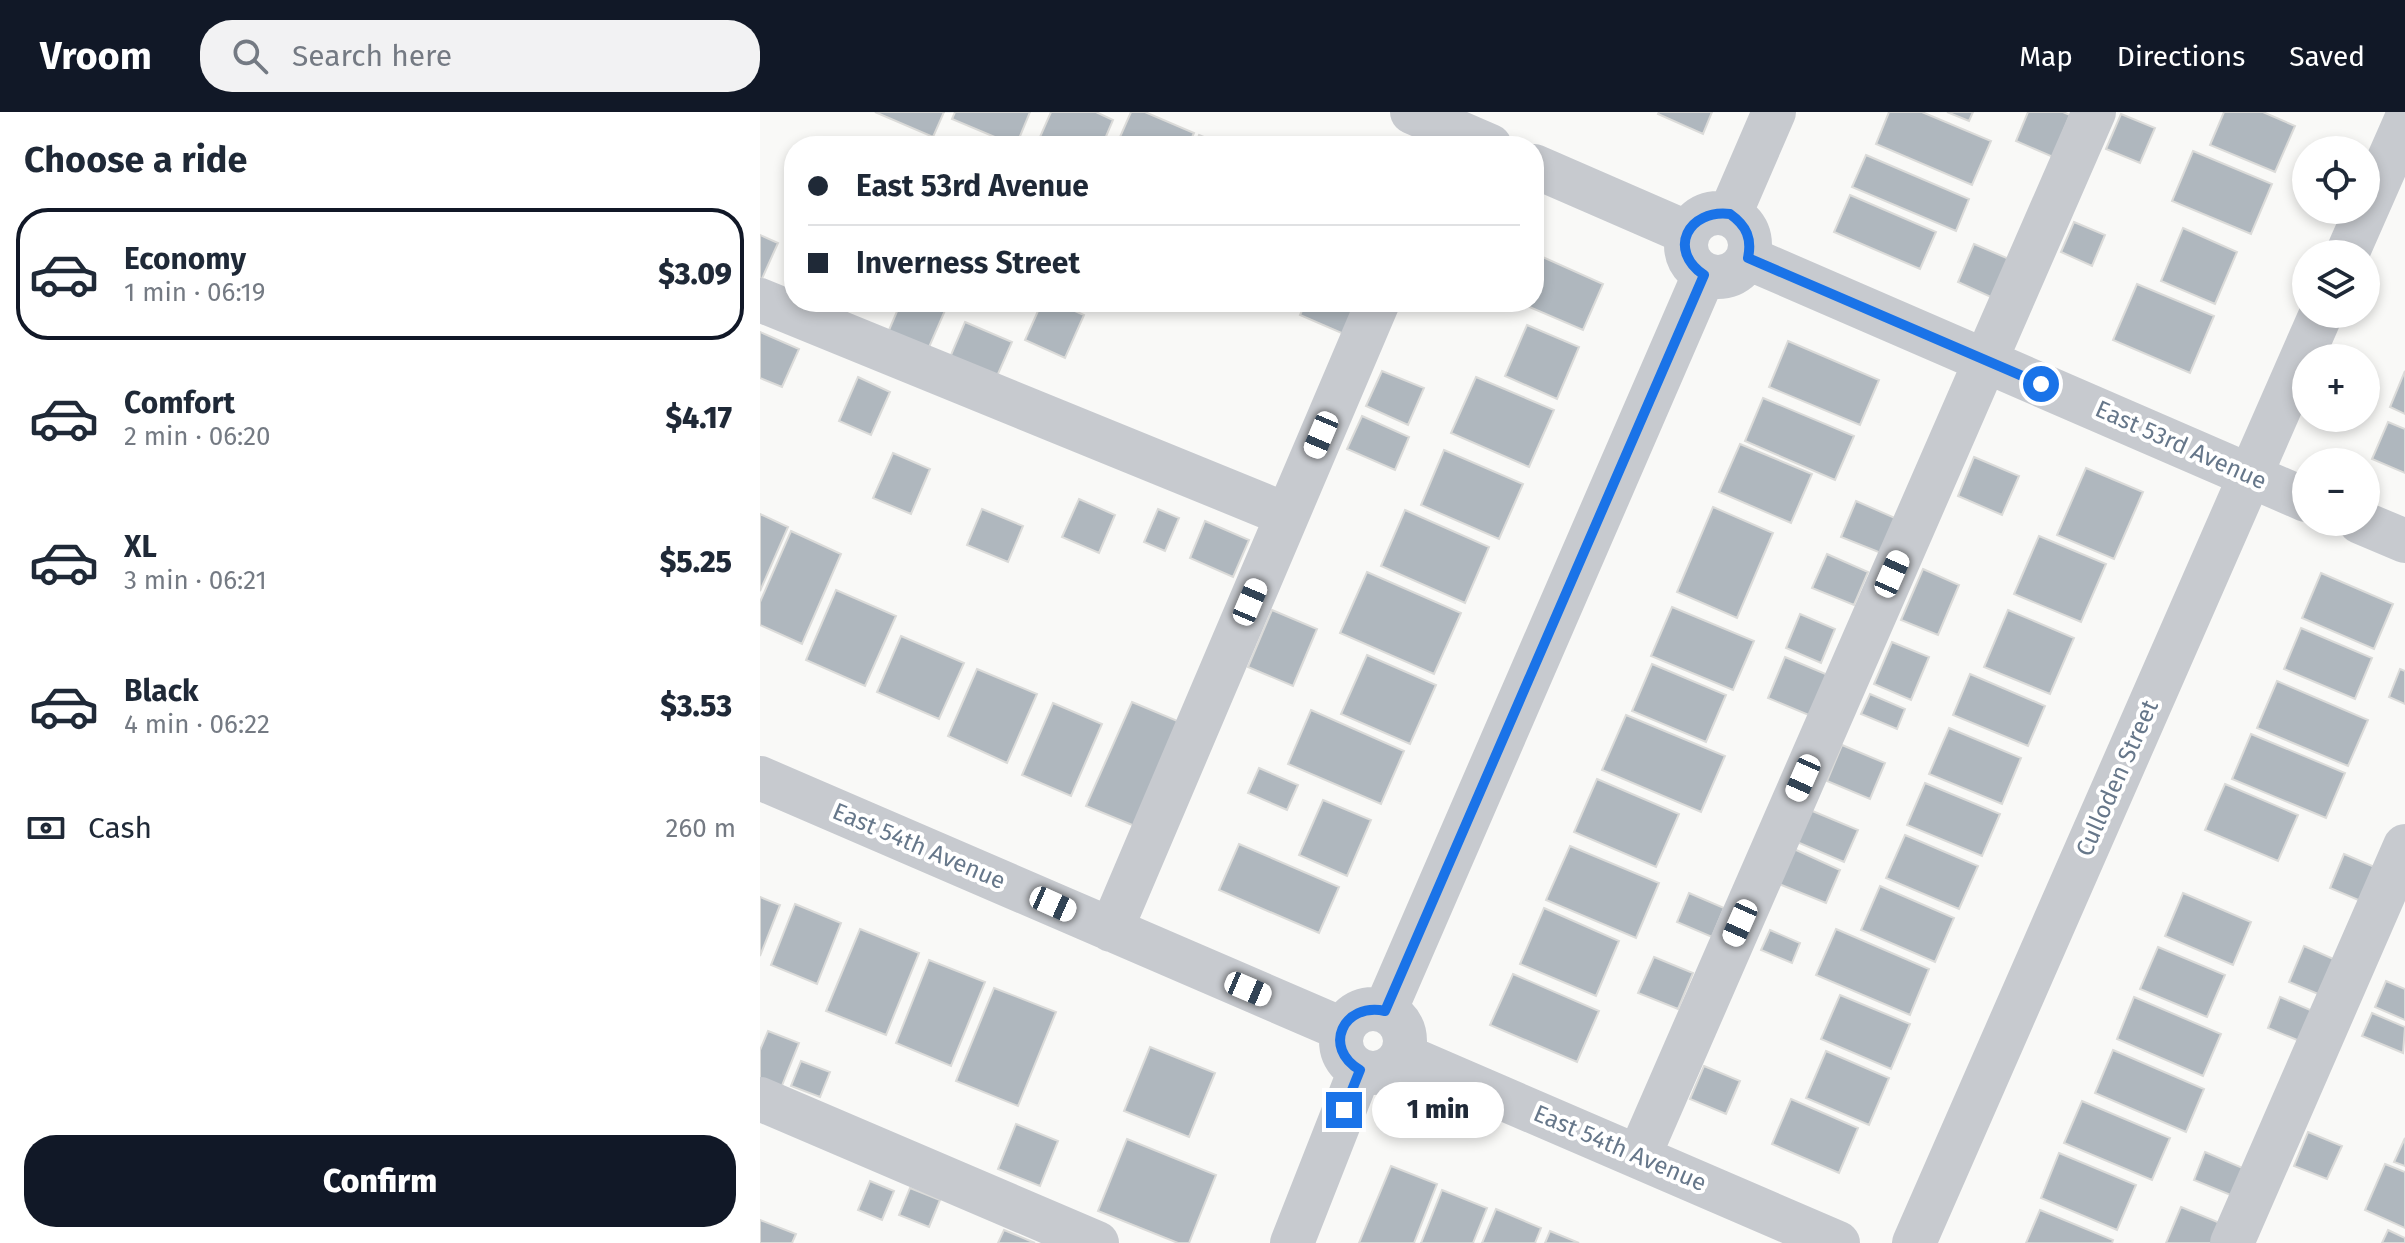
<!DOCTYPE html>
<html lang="en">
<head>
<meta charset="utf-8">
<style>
	:root { --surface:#fff; --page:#f2f2f3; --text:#1f2937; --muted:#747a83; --line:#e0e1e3; --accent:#111827 }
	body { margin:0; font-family:"Fira Sans",sans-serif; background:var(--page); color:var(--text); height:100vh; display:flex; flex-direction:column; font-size:30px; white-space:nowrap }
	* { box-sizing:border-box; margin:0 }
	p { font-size:26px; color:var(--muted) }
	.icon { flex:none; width:44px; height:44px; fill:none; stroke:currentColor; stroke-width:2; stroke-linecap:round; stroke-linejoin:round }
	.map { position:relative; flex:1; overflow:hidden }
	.drawer { display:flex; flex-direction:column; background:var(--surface); width:760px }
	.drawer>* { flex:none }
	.banner { position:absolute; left:24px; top:24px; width:760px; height:176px; border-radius:32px; box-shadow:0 4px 12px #0003; display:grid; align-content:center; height:176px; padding:0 24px; background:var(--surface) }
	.fabs { position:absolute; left:1532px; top:24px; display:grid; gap:16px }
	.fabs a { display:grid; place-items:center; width:88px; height:88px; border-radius:50%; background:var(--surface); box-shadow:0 4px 12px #0003; font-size:40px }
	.end { position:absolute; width:36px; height:36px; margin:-18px; border:10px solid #1a73e8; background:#fff; box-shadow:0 0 0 4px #fff }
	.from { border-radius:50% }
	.bubble { position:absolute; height:56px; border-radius:28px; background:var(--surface); box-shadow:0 4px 12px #0003; font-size:26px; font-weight:800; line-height:56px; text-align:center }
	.car { position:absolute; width:24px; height:48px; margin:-24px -12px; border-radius:10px; box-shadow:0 0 6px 2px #0007; background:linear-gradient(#fff 24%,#345 0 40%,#fff 0 76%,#345 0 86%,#fff 0) }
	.banner b { display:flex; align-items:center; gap:28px; height:76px; font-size:30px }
	.banner b+b { border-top:2px solid var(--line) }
	.banner i { width:20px; height:20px; background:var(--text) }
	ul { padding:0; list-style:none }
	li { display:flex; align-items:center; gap:24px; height:132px; margin:0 16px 12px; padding:0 8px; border:4px solid transparent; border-radius:32px }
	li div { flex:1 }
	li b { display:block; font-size:30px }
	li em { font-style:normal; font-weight:800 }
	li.selected { border-color:var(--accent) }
	li>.icon { width:72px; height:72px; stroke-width:1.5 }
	h2 { padding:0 24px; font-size:36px; line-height:96px }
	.pay { display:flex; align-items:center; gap:20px; height:88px; padding:0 24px; font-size:30px }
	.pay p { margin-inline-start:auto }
	.action { display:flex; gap:16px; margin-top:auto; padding:16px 24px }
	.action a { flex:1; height:92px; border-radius:32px; background:var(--accent); color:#fff; font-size:32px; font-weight:800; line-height:92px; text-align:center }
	header { display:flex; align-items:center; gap:48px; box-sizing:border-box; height:112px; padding:0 40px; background:var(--accent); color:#fff }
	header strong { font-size:38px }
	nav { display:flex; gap:44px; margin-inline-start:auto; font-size:28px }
	.search { width:560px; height:72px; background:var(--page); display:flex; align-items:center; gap:20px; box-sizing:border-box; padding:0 28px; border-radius:32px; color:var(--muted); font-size:30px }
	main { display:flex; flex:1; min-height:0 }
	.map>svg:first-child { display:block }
	.building { fill:#afb7be; stroke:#dbdbd9; stroke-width:2 }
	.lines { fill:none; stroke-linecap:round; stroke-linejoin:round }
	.minor { stroke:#c7cacf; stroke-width:44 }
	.route { stroke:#1a73e8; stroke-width:10 }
	.labels { text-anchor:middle; stroke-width:8; stroke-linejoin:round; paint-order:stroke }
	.street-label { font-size:24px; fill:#66778a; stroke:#fff }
</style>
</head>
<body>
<header>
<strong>Vroom</strong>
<div class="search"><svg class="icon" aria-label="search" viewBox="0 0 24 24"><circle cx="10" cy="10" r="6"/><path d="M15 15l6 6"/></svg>Search here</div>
<nav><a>Map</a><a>Directions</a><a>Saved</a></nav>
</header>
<main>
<section class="drawer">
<h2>Choose a ride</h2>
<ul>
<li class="selected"><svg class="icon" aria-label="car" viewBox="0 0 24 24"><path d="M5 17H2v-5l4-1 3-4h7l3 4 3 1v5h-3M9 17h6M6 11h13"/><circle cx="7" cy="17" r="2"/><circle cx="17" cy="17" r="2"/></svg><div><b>Economy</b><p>1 min · 06:19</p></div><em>$3.09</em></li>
<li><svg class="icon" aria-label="car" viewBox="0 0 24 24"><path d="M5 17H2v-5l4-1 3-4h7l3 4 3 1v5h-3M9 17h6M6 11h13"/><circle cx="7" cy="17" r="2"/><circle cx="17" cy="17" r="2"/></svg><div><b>Comfort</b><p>2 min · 06:20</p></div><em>$4.17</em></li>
<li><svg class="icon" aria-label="car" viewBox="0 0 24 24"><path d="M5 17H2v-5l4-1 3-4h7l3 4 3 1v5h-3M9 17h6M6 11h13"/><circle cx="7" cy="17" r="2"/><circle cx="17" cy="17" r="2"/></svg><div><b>XL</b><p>3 min · 06:21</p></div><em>$5.25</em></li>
<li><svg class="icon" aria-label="car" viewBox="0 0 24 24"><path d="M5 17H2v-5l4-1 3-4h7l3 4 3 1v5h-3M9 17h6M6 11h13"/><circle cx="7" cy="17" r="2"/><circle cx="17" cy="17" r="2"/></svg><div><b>Black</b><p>4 min · 06:22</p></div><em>$3.53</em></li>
</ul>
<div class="pay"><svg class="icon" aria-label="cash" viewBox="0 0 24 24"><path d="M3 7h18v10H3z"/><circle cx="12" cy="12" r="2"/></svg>Cash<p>260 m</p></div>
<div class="action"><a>Confirm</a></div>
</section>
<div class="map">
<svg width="1645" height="1131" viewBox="0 0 1645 1131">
	<rect width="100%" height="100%" fill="#f9f9f7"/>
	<path class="building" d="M115,0H184L173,25Z
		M195,0H270L256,34L192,7Z
		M291,0H336L353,8L342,34H276Z
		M371,0H385L434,21L428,34H356Z
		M899,0H952L943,22L898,2Z
		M1129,0H1162L1231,29L1212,73L1116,32Z
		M1187,0H1213L1209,9Z
		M1268,0H1303L1310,3L1293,45L1256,29Z
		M1464,0H1503L1535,14L1515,60L1450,33Z
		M1361,2L1395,16L1380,51L1346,37Z
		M439,23L465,34H435Z
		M1433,39L1512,72L1491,122L1412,89Z
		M1106,43L1209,87L1196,119L1092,75Z
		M1090,83L1176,120L1160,157L1074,120Z
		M1314,110L1345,123L1332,154L1301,140Z
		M1423,116L1477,140L1455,192L1401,169Z
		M0,123L18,131L0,171Z
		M1214,132L1249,147L1233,186L1198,170Z
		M776,142L843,172L823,218L758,190H774Z
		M1377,172L1454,204L1430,261L1353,228Z
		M141,190H179L187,194L166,242L126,225Z
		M282,190H295L324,203L305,246L265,228Z
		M546,190H609L593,226L540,203Z
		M205,210L252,230L234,271L188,250Z
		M767,213L819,235L797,287L745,264Z
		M0,220L39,237L22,275L0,266Z
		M1028,229L1119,268L1100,313L1009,275Z
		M622,259L664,276L648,313L606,294Z
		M1645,259V302L1630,295Z
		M98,265L130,280L111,323L79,309Z
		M716,265L794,298L769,355L691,321Z
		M1003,286L1094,324L1075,368L985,329Z
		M602,304L649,325L635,358L587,337Z
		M1628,310L1645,317V361L1612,347Z
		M980,332L1052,362L1031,411L959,380Z
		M684,338L763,372L739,427L661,393Z
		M133,341L170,357L151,402L113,386Z
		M1214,345L1259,364L1242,403L1198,384Z
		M1326,356L1383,380L1354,447L1297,423Z
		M319,387L355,403L339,441L302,425Z
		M1096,389L1135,406L1121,441L1081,425Z
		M953,395L1013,421L977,506L917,480Z
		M222,397L263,414L248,450L207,433Z
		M398,397L419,406L405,439L384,430Z
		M645,398L729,435L705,491L621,454Z
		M0,402L28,415L0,479Z
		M445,409L489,428L473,465L430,446Z
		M31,419L81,442L42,532L0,513V490Z
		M1279,424L1346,452L1321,510L1254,482Z
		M1067,442L1108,460L1094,493L1052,476Z
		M1163,457L1199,473L1178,523L1141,508Z
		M607,460L701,501L674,562L580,521Z
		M1561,461L1633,492L1614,537L1542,506Z
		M76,478L136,504L105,574L46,548Z
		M912,495L994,529L973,578L891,544Z
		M512,498L557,517L533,574L488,555Z
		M1248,498L1314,526L1290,582L1224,555Z
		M1040,502L1075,517L1061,551L1026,536Z
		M1541,516L1612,546L1595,587L1524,557Z
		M141,524L204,551L179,607L117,580Z
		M1132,530L1169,545L1151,588L1114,572Z
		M607,543L676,573L650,632L581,602Z
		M1025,545L1068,563L1051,604L1008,586Z
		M892,552L966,583L946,630L872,599Z
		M217,557L277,582L247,651L188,624Z
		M1640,557L1645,559V592L1629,585Z
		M1210,562L1285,594L1268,634L1193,603Z
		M1517,569L1608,608L1588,654L1497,616Z
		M1110,582L1145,597L1137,617L1101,602Z
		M372,590L427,613L382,717L326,694Z
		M293,591L342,612L311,684L262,663Z
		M551,598L644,639L621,692L528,652Z
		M866,603L965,644L941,700L842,658Z
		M1189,616L1261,646L1242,692L1169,662Z
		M1491,622L1585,661L1566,706L1472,667Z
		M1082,633L1125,651L1110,687L1067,669Z
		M499,656L538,673L527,698L488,681Z
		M837,667L919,702L896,755L814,720Z
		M1165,671L1240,702L1222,744L1147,713Z
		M1465,672L1538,703L1518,749L1445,718Z
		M563,688L611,708L587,764L539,743Z
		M1050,698L1098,718L1084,750L1037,730Z
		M1145,723L1218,754L1199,797L1126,766Z
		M479,732L579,775L559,821L459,778Z
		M810,734L899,771L876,826L786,788Z
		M1034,737L1080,758L1066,791L1019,772Z
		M1584,742L1617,756L1603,790L1570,776Z
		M1120,774L1194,806L1175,850L1101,818Z
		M929,781L964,796L952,825L917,810Z
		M1423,781L1491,810L1473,853L1405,824Z
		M0,785L20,793L0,844Z
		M35,792L81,811L57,872L11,853Z
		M784,796L859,829L836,884L760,852Z
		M100,817L159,841L126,923L66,899Z
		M1076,817L1169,857L1150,903L1056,863Z
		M1010,818L1040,831L1032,851L1001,838Z
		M1544,834L1578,849L1563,884L1529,870Z
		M1398,835L1465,863L1447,905L1380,877Z
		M894,845L933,861L918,897L878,881Z
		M169,848L225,870L191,954L136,931Z
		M753,862L839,899L817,950L730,913Z
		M1626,869L1645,877V908L1615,895Z
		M234,876L296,900L258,994L196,969Z
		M1080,883L1150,912L1131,957L1061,927Z
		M1374,885L1461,922L1443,964L1357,927Z
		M1520,885L1555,900L1542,930L1508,916Z
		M1612,901L1645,915L1643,941L1602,924Z
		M8,919L39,931L21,976L0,967V938Z
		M390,935L455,961L429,1025L364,999Z
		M1353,938L1444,977L1426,1020L1335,981Z
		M1066,939L1129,966L1109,1013L1046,986Z
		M41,949L70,960L60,985L31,974Z
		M944,954L980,969L966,1002L930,987Z
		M1031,987L1098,1016L1079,1061L1012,1032Z
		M1322,989L1410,1026L1392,1068L1304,1031Z
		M256,1012L298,1029L280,1074L238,1057Z
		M1548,1020L1582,1034L1567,1067L1534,1054Z
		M1645,1026V1054L1634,1050Z
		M367,1027L456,1063L429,1131H418L338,1099Z
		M1445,1040L1485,1057L1473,1084L1434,1068Z
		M1299,1041L1376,1073L1357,1118L1281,1086Z
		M1625,1052L1645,1060V1116L1605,1098Z
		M631,1054L677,1072L654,1131H599Z
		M110,1069L134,1079L122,1108L98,1098Z
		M150,1076L180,1088L169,1115L139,1103Z
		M682,1078L727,1096L713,1131H661Z
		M1421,1095L1460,1111L1452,1131H1406Z
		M736,1097L781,1116L775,1131H722Z
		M1280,1098L1353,1128L1352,1131H1266Z
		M0,1108L36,1122L32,1131H0Z
		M244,1118L275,1131H238Z
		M1628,1118L1645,1126V1131H1622Z
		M790,1119L819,1131H785Z"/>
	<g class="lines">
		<path class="minor" d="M652,0L730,34
			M774,54L928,121
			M926 133a32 32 0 1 1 64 0a32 32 0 1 1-64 0Z
			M970,102L1014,0
			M1587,142L1645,10
			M988,146L1546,388
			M0,188L527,403
			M1600,410L1645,429
			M0,666L582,917
			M351,818L618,190
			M581 929a32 32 0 1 1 64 0a32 32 0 1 1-64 0Z
			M625,899L944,163
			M642,943L1078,1131
			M0,987L337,1131
			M879,1044L1334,0
			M532,1131L600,958
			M1154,1131L1561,202
			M1472,1131L1645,734"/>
	</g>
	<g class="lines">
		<path class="route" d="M584,998L600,958C562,936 583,890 625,899L944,163C907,138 928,97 970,102C987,114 992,127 988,146L1281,272"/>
	</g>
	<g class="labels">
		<g class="street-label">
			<text transform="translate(1421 333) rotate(24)" y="8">East 53rd Avenue</text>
			<text transform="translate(1357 666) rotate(-66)" y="8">Culloden Street</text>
			<text transform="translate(159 734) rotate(23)" y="8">East 54th Avenue</text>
			<text transform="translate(860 1036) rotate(23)" y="8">East 54th Avenue</text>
		</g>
	</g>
</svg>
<div class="fabs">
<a><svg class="icon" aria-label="locate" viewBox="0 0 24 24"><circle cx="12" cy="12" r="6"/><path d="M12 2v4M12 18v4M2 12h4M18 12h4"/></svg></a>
<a><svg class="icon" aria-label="layers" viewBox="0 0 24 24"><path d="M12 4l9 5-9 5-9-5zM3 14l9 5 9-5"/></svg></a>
<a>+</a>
<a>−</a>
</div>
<i class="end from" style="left:1281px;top:272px"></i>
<i class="end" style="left:584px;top:998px"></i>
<div class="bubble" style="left:612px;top:970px;width:132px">1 min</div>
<i class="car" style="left:561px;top:323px;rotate:203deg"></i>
<i class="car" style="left:1132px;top:462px;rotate:24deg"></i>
<i class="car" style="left:490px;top:490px;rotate:23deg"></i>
<i class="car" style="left:1043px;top:666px;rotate:204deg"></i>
<i class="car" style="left:293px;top:792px;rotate:114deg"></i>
<i class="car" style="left:980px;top:811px;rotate:204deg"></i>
<i class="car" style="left:488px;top:877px;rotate:113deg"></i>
<div class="banner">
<b><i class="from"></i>East 53rd Avenue</b>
<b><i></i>Inverness Street</b>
</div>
</div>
</main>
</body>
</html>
